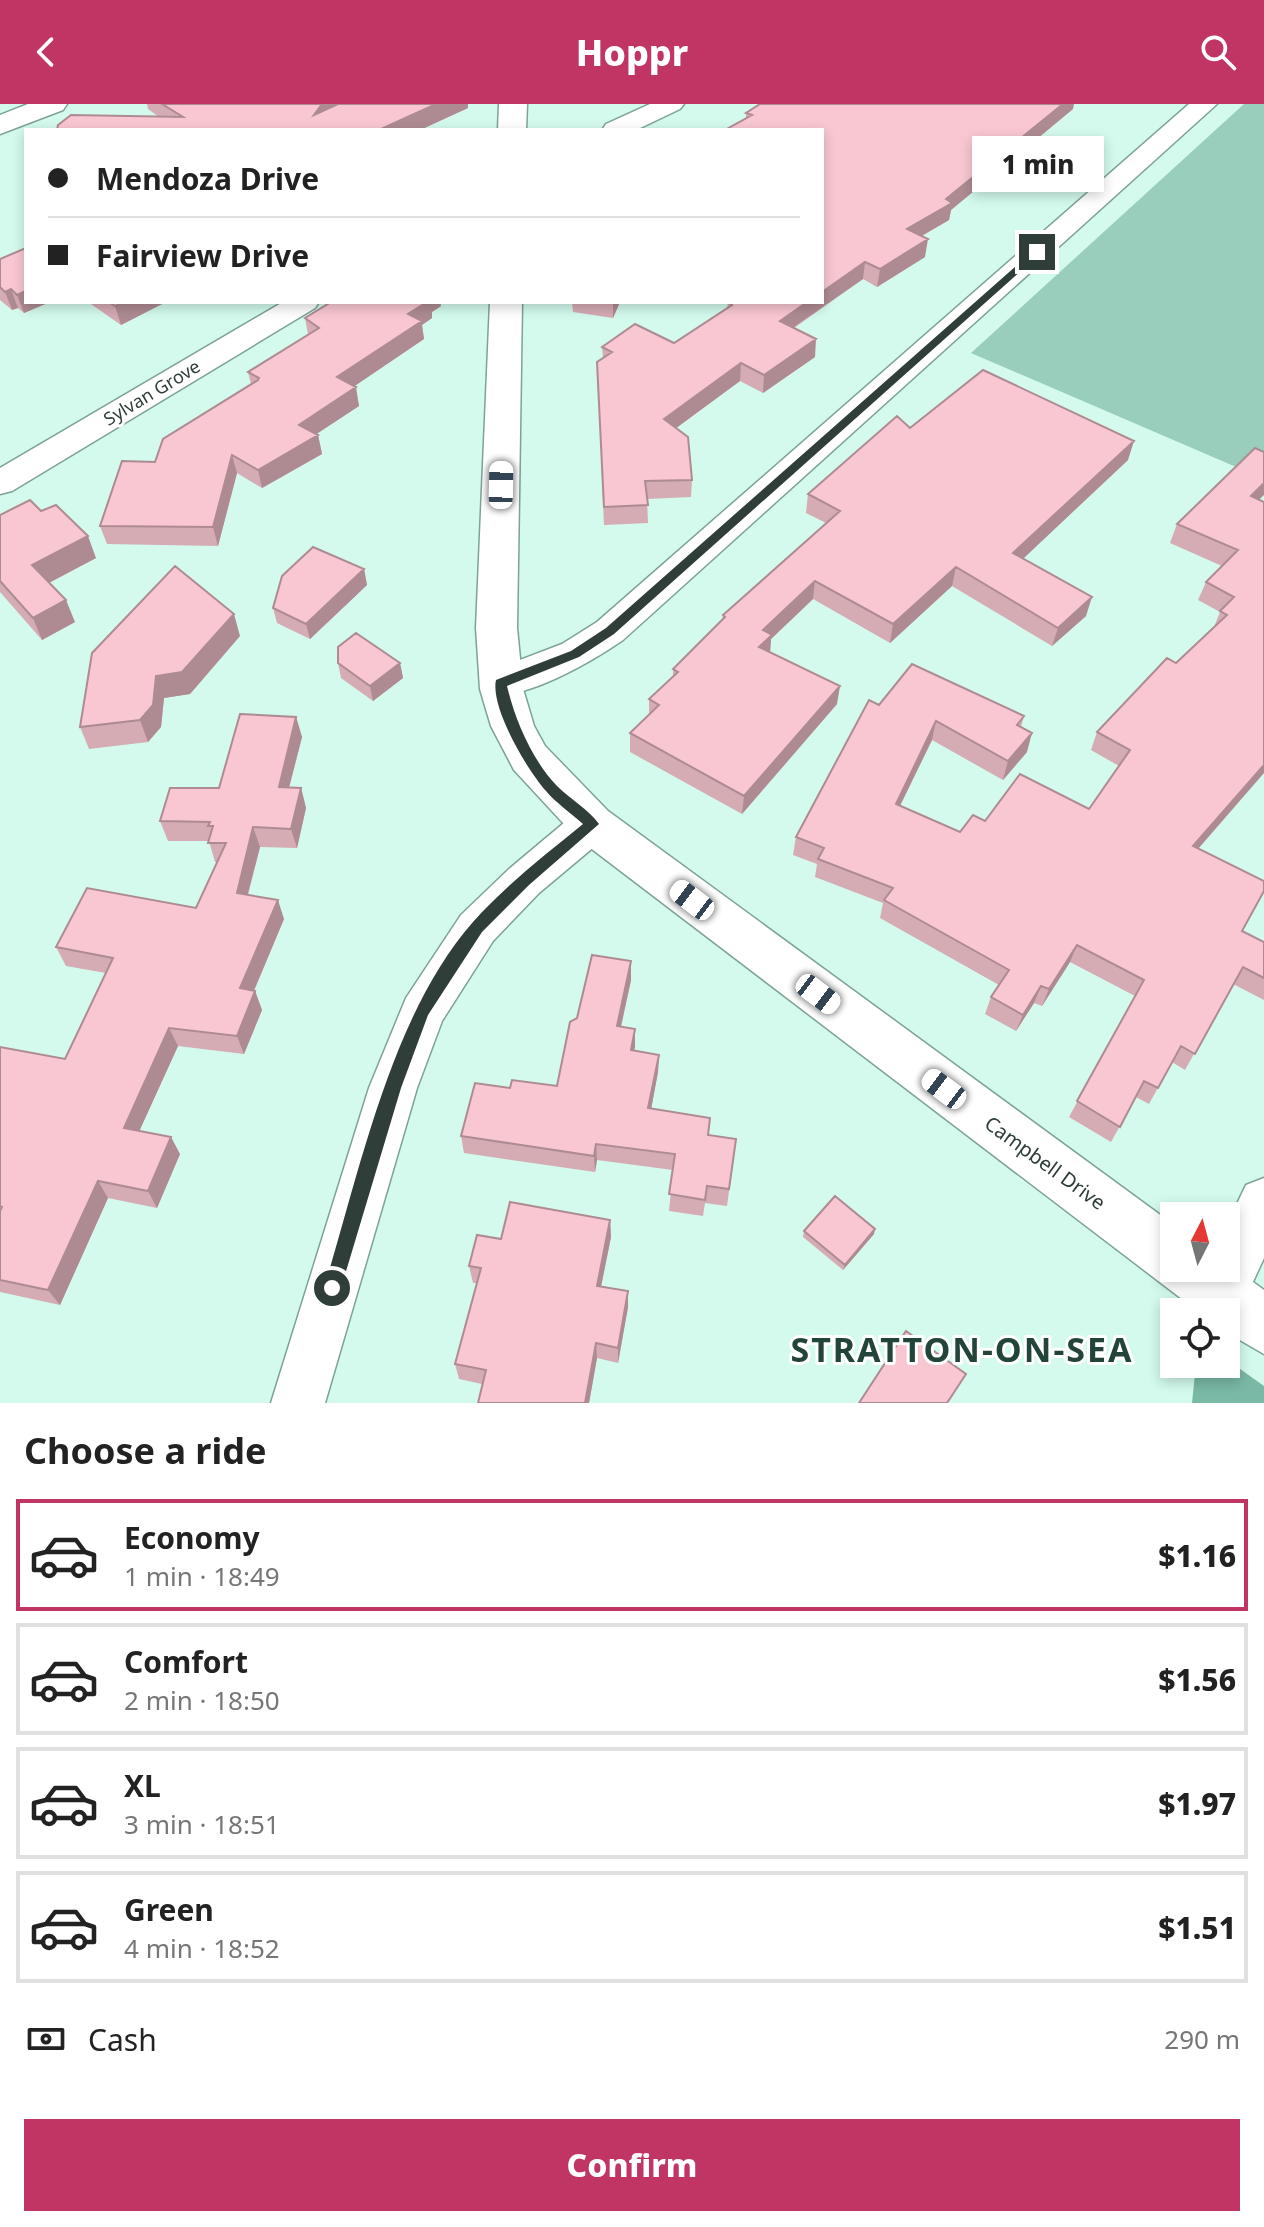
<!DOCTYPE html>
<html lang="en">
<head>
<meta charset="utf-8">
<style>
	:root { --surface:#fff; --page:#f2f2f2; --text:#222; --muted:#767676; --line:#e0e0e0; --accent:#c13565 }
	body { margin:0; font-family:"Noto Sans",sans-serif; background:var(--page); color:var(--text); height:100vh; display:flex; flex-direction:column; font-size:30px; white-space:nowrap }
	* { box-sizing:border-box; margin:0 }
	p { font-size:26px; color:var(--muted) }
	.icon { flex:none; width:44px; height:44px; fill:none; stroke:currentColor; stroke-width:2; stroke-linecap:round; stroke-linejoin:round }
	.map { position:relative; height:1299px; overflow:hidden }
	.drawer { display:flex; flex-direction:column; background:var(--surface); flex:1 }
	.drawer>* { flex:none }
	.banner { position:absolute; left:24px; top:24px; width:800px; height:176px; border-radius:0px; box-shadow:0 4px 12px #0003; display:grid; align-content:center; height:176px; padding:0 24px; background:var(--surface) }
	.needle { width:52px; rotate:6deg }
	.fabs { position:absolute; left:1160px; top:1098px; display:grid; gap:16px }
	.fabs a { display:grid; place-items:center; width:80px; height:80px; border-radius:0px; background:var(--surface); box-shadow:0 4px 12px #0003; font-size:40px }
	.end { position:absolute; width:36px; height:36px; margin:-18px; border:10px solid #2f3e39; background:#fff; box-shadow:0 0 0 4px #fff }
	.from { border-radius:50% }
	.bubble { position:absolute; height:56px; border-radius:0px; background:var(--surface); box-shadow:0 4px 12px #0003; font-size:26px; font-weight:800; line-height:56px; text-align:center }
	.car { position:absolute; width:24px; height:48px; margin:-24px -12px; border-radius:10px; box-shadow:0 0 6px 2px #0007; background:linear-gradient(#fff 24%,#345 0 40%,#fff 0 76%,#345 0 86%,#fff 0) }
	.banner b { display:flex; align-items:center; gap:28px; height:76px; font-size:30px }
	.banner b+b { border-top:2px solid var(--line) }
	.banner i { width:20px; height:20px; background:var(--text) }
	ul { padding:0; list-style:none }
	li { display:flex; align-items:center; gap:24px; height:112px; margin:0 16px 12px; padding:0 8px; border:4px solid var(--line); border-radius:0px }
	li div { flex:1 }
	li b { display:block; font-size:30px }
	li em { font-style:normal; font-weight:800 }
	li.active { border-color:var(--accent) }
	li>.icon { width:72px; height:72px; stroke-width:1.5 }
	h2 { padding:0 24px; font-size:36px; line-height:96px }
	.pay { display:flex; align-items:center; gap:20px; height:88px; padding:0 24px; font-size:30px }
	.pay p { margin-inline-start:auto }
	.cta { display:flex; gap:16px; margin-top:auto; padding:16px 24px }
	.cta a { flex:1; height:92px; border-radius:0px; background:var(--accent); color:#fff; font-size:32px; font-weight:800; line-height:92px; text-align:center }
	header { display:flex; justify-content:space-between; align-items:center; height:104px; padding:0 24px; background:var(--accent); color:#fff; font-size:36px; font-weight:800 }
	.map>svg:first-child { display:block }
	.green { fill:#99cebd }
	.forest { fill:#79b9a5 }
	.lines { fill:none; stroke-linecap:round; stroke-linejoin:round }
	.street-casing { stroke:#7ea296; stroke-width:3 }
	.secondary-casing { stroke:#7ea296; stroke-width:3 }
	.street { fill:#fff; fill-rule:evenodd }
	.secondary { fill:#fff; fill-rule:evenodd }
	.wall { fill:#d5abb4 }
	.shaded-wall { fill:#ae8b92 }
	.building { fill:#f8c7d1; stroke:#ae8b92; stroke-width:2 }
	.route { fill:#2f3e39 }
	.labels { text-anchor:middle; stroke-width:6; stroke-linejoin:round; paint-order:stroke }
	.far-street-label { font-size:18px; fill:#2f3e39; stroke:#fff }
	.street-label { font-size:20px; fill:#2f3e39; stroke:#fff }
	.near-district-label { font-size:34px; font-weight:bold; letter-spacing:2px; fill:#22443a; stroke:#fff }
</style>
</head>
<body>
<header><svg class="icon" aria-label="back" viewBox="0 0 24 24"><path d="M15 5l-7 7 7 7"/></svg>Hoppr<svg class="icon" aria-label="search" viewBox="0 0 24 24"><circle cx="10" cy="10" r="6"/><path d="M15 15l6 6"/></svg></header>
<div class="map">
<svg width="1264" height="1299" viewBox="0 0 1264 1299">
	<rect width="100%" height="100%" fill="#d3faed"/>
	<path class="green" d="M1244,0H1264V375L971,249Z"/>
	<path class="forest" d="M1226,1255L1264,1282V1299H1192L1196,1260H1226Z"/>
	<g class="lines">
		<g class="street-casing">
			<path id="street" d="M650,0H684L680,5L636,26H602L606,20Z
				M1189,0H1217L623,536C594,556 521,600 486,589L481,579L486,569L562,540L597,518Z
				M283,198H319L315,204L12,387L0,390V364Z
				M592,703L607,708L613,720L607,732L539,789L493,837L442,917L417,984L325,1299H271L369,984L406,894L461,811L509,765L577,708Z
				M1264,1074V1154L1239,1208L1226,1214V1208H1202L1195,1190L1206,1164H1226V1123L1246,1081Z"/>
		</g>
		<g class="secondary-casing">
			<path id="secondary" d="M28,0H67L63,6L0,30V11Z
				M499,0H527L526,26H498Z
				M490,198H522L517,524L523,585L534,622L545,642L608,707L1174,1121V1164H1226V1158L1264,1186V1250L1226,1228V1208H1199L576,733L514,666L491,622L480,585L476,524Z"/>
		</g>
		<use href="#street" class="street"/>
		<use href="#secondary" class="secondary"/>
	</g>
	<path class="wall" d="M147,0H468V4L420,26H57L159,13L148,5Z
		M1073,5L951,106L949,116L922,132L925,153L877,183L863,175L794,224L815,253L763,289L740,277L676,324L692,376L691,393L647,395L648,419L604,421L597,258L603,254L602,243L674,239L727,204L728,198H822V26L746,14V9Z
		M0,155L26,198H50L24,209L18,204L12,206L0,196Z
		M88,198H166L121,221Z
		M331,198H440L441,202L432,208V214L422,221L424,235L354,282L359,302L316,330L318,331L322,350L262,384L237,369L218,442L107,440L100,422L155,358L251,280L248,268L308,230L305,214Z
		M572,198H620L613,214L573,208Z
		M910,324L1128,356L1023,454L1086,512L1052,542L952,482L890,539L813,495L771,535L770,548L837,600L742,710L630,648V629L649,611V595L673,573V565L722,516L723,511L826,419L806,409L808,390Z
		M1259,396L1198,745L1242,827L1264,838V896L1233,880L1185,966L1172,958L1149,1000L1136,993L1111,1038L1069,1013L1135,892L1070,858L1042,902L1034,899L1016,927L985,910L991,893L999,881L880,814L883,799L815,773L817,760L793,751L796,733L879,601L1024,612L1021,623L1027,648L1003,676L932,636L900,702L960,728L985,717L1089,705L1119,662L1091,646L1097,628L1176,559L1214,523L1220,508L1198,496L1206,478L1222,462L1170,439L1177,420Z
		M41,407L96,454L49,479L75,518L42,536L0,488V411Z
		M364,465L367,481L310,535L277,519L273,504Z
		M240,532L190,590L164,594L161,623L148,638L89,645L80,623Z
		M338,559H400L403,574L373,597L341,574Z
		M296,613L302,633L289,684H301L306,704L297,744L260,743L248,791L284,815L254,887H255L262,906L244,950L178,942L139,1027L180,1050L157,1104L108,1094L60,1201L0,1188V943L65,955L106,869L66,862L56,843L196,804L217,758H215L209,737H168L160,717L219,684Z
		M631,876L621,923L635,925L634,946L659,951L658,968L651,1005L708,1031L736,1035L727,1102L705,1099L703,1112L669,1107L673,1066L597,1056L595,1068L464,1049L461,1032L510,984L557,982L577,914Z
		M610,1116L611,1133L601,1182L628,1187V1203L618,1259L597,1254L589,1299H478L482,1280L459,1275L455,1260L477,1179H473L469,1162L501,1135Z
		M804,1127L874,1130L843,1166L803,1133Z"/>
	<path class="shaded-wall" d="M322,0H337L314,11Z
		M436,0H468V4L420,26H379Z
		M1062,0H1074L1073,5L951,106L949,116L904,142L907,125L946,95Z
		M928,135L925,153L877,183L880,165Z
		M865,158L863,175L778,234L780,217L807,198H822V188Z
		M11,185L18,204L12,206L5,188Z
		M26,187V198H50L24,209L17,191Z
		M124,198H166L121,221L115,202Z
		M424,198H440L441,202L432,208V214L422,221L424,235L340,292L337,273L408,210Z
		M613,198H620L613,214Z
		M816,235L815,253L763,289L764,271Z
		M741,259L740,277L664,333V315Z
		M356,283L359,302L303,339L299,321Z
		M318,331L322,350L262,384L258,366Z
		M1134,337L1128,356L1009,468L1013,449Z
		M232,351L237,369L218,442L213,423Z
		M1264,379V391L1243,411L1251,392Z
		M88,432L96,454L41,483L32,461Z
		M956,463L952,482L890,539L893,520Z
		M364,465L367,481L310,535L306,520Z
		M815,477L813,495L771,535L770,549L758,562L763,526Z
		M1092,493L1086,512L1052,542L1058,524Z
		M66,496L75,518L42,536L33,514Z
		M234,510L240,532L190,590L164,594L161,623L148,638L140,616L156,572Z
		M400,559L403,574L373,597L370,582Z
		M840,582L837,600L742,710L744,692Z
		M296,613L302,633L284,703L279,683Z
		M936,617L932,636L892,718L896,700Z
		M1032,629L1027,648L1003,676L1008,657Z
		M1264,661V669L1185,760L1193,742Z
		M301,684L306,704L297,744L291,725Z
		M253,723L260,743L243,808L237,789Z
		M278,796L284,815L247,903L240,884Z
		M1077,841L1070,858L1042,902L1049,885Z
		M631,857V876L617,940V922Z
		M1041,882L1034,899L1016,927L1023,911Z
		M255,887L262,906L244,950L237,932Z
		M169,924L178,942L133,1041L124,1024Z
		M635,925V943L631,964V946Z
		M659,951L658,968L648,1022V1004Z
		M171,1033L180,1050L157,1104L148,1087Z
		M596,1040L597,1056L595,1068L594,1052Z
		M98,1077L108,1094L60,1201L48,1186Z
		M610,1116L611,1133L598,1198L597,1182Z
		M875,1125L874,1130L843,1166L845,1161Z
		M628,1187V1203L618,1259V1244Z
		M596,1239L597,1254L589,1299H585Z"/>
	<path class="building" d="M162,0H322L314,11L338,0H436L379,26H57L58,21L71,11L183,13Z
		M760,0H1063L946,95L952,99L907,125L928,135L880,165L865,158L822,188V26H725L752,11L746,9Z
		M26,144V187L17,191L11,185L5,188L0,183V155Z
		M109,198H124L115,202Z
		M331,198H427L408,210L422,217L337,273L356,283L299,321L318,331L258,366L232,351L213,423L100,422L122,357L155,358L163,335L258,276L259,274L248,268L319,224L305,214Z
		M729,198H807L780,217L816,235L764,271L741,259L664,315L688,333L692,376L645,377L648,401L604,403L597,258L612,248L602,243L635,220L674,239L732,201Z
		M983,266L1134,337L1013,449L1092,493L1058,524L956,463L893,520L815,477L763,526L772,531L759,543L840,582L744,692L630,629L659,601L649,595L678,568L673,565L725,513L723,511L840,407L808,390L897,312L910,324Z
		M1255,344L1264,348V379L1251,392L1264,398V661L1193,742L1264,777V787L1242,827L1264,838V874L1243,863L1195,950L1181,942L1158,984L1144,977L1120,1023L1077,997L1144,876L1077,841L1049,885L1041,882L1023,911L991,893L1009,866L884,796L893,784L818,755L824,744L796,733L869,596L879,601L912,560L1024,612L1017,621L1032,629L1008,657L936,617L896,700L960,728L973,711L985,717L1020,670L1089,705L1130,646L1097,628L1167,554L1176,559L1227,511L1220,507L1234,493L1206,478L1238,446L1177,420Z
		M30,396L41,407L56,401L88,432L32,461L66,496L33,514L0,477V411Z
		M313,443L364,465L306,520L273,504L282,472Z
		M175,462L234,510L182,568L156,572L153,601L140,616L80,623L92,549Z
		M356,529L400,559L370,582L338,559V543Z
		M240,610L296,613L279,683L301,684L291,725L253,723L237,789L278,796L240,884L255,887L237,932L169,924L124,1024L171,1033L148,1087L98,1077L48,1186L0,1176V1107L2,1103L0,1102V943L65,955L113,854L56,843L87,784L196,804L226,739H208L213,722H208L210,718L160,717L170,684H219Z
		M592,851L631,857L617,922L635,925L631,946L659,951L648,1004L710,1014L708,1031L736,1035L729,1085L707,1082L705,1096L669,1090L675,1050L596,1040L594,1052L461,1032L475,979L510,984L512,976L557,982L570,918L577,914Z
		M835,1092L875,1125L845,1161L804,1127Z
		M510,1098L610,1116L597,1182L628,1187L618,1244L596,1239L585,1299H478L486,1266L455,1260L481,1164L469,1162L477,1131L501,1135Z
		M906,1227L966,1270L947,1299H859Z"/>
	<path class="route" d="M1034,146L1042,148L614,530L579,553L507,582C515,616 532,656 557,682C570,695 588,705 599,720L529,781L482,828L428,911L401,984L341,1184L338,1190H326L324,1184C360,1067 391,911 473,818C506,781 545,751 583,720C571,709 556,699 546,687C527,666 490,603 496,576L571,547L606,524Z"/>
	<g class="labels">
		<g class="far-street-label">
			<text transform="translate(152 289) rotate(-31)" y="6">Sylvan Grove</text>
		</g>
		<g class="street-label">
			<text transform="translate(1045 1059) rotate(36)" y="7">Campbell Drive</text>
		</g>
		<g class="near-district-label">
			<text x="962" y="1258">STRATTON-ON-SEA</text>
		</g>
	</g>
</svg>
<div class="fabs">
<a><svg class="needle" viewBox="-14 -14 28 28"><path d="M0-13l5 13h-10z" fill="#e53935"/><path d="M0 13l5-13h-10z" fill="#767676"/></svg></a>
<a><svg class="icon" aria-label="locate" viewBox="0 0 24 24"><circle cx="12" cy="12" r="6"/><path d="M12 2v4M12 18v4M2 12h4M18 12h4"/></svg></a>
</div>
<i class="end from" style="left:332px;top:1184px"></i>
<i class="end" style="left:1037px;top:148px"></i>
<div class="bubble" style="left:972px;top:32px;width:132px">1 min</div>
<i class="car" style="left:501px;top:381px;rotate:1deg"></i>
<i class="car" style="left:692px;top:796px;rotate:307deg"></i>
<i class="car" style="left:818px;top:890px;rotate:127deg"></i>
<i class="car" style="left:944px;top:985px;rotate:307deg"></i>
<div class="banner">
<b><i class="from"></i>Mendoza Drive</b>
<b><i></i>Fairview Drive</b>
</div>
</div>
<section class="drawer">
<h2>Choose a ride</h2>
<ul>
<li class="active"><svg class="icon" aria-label="car" viewBox="0 0 24 24"><path d="M5 17H2v-5l4-1 3-4h7l3 4 3 1v5h-3M9 17h6M6 11h13"/><circle cx="7" cy="17" r="2"/><circle cx="17" cy="17" r="2"/></svg><div><b>Economy</b><p>1 min · 18:49</p></div><em>$1.16</em></li>
<li><svg class="icon" aria-label="car" viewBox="0 0 24 24"><path d="M5 17H2v-5l4-1 3-4h7l3 4 3 1v5h-3M9 17h6M6 11h13"/><circle cx="7" cy="17" r="2"/><circle cx="17" cy="17" r="2"/></svg><div><b>Comfort</b><p>2 min · 18:50</p></div><em>$1.56</em></li>
<li><svg class="icon" aria-label="car" viewBox="0 0 24 24"><path d="M5 17H2v-5l4-1 3-4h7l3 4 3 1v5h-3M9 17h6M6 11h13"/><circle cx="7" cy="17" r="2"/><circle cx="17" cy="17" r="2"/></svg><div><b>XL</b><p>3 min · 18:51</p></div><em>$1.97</em></li>
<li><svg class="icon" aria-label="car" viewBox="0 0 24 24"><path d="M5 17H2v-5l4-1 3-4h7l3 4 3 1v5h-3M9 17h6M6 11h13"/><circle cx="7" cy="17" r="2"/><circle cx="17" cy="17" r="2"/></svg><div><b>Green</b><p>4 min · 18:52</p></div><em>$1.51</em></li>
</ul>
<div class="pay"><svg class="icon" aria-label="cash" viewBox="0 0 24 24"><path d="M3 7h18v10H3z"/><circle cx="12" cy="12" r="2"/></svg>Cash<p>290 m</p></div>
<div class="cta"><a>Confirm</a></div>
</section>
</body>
</html>
